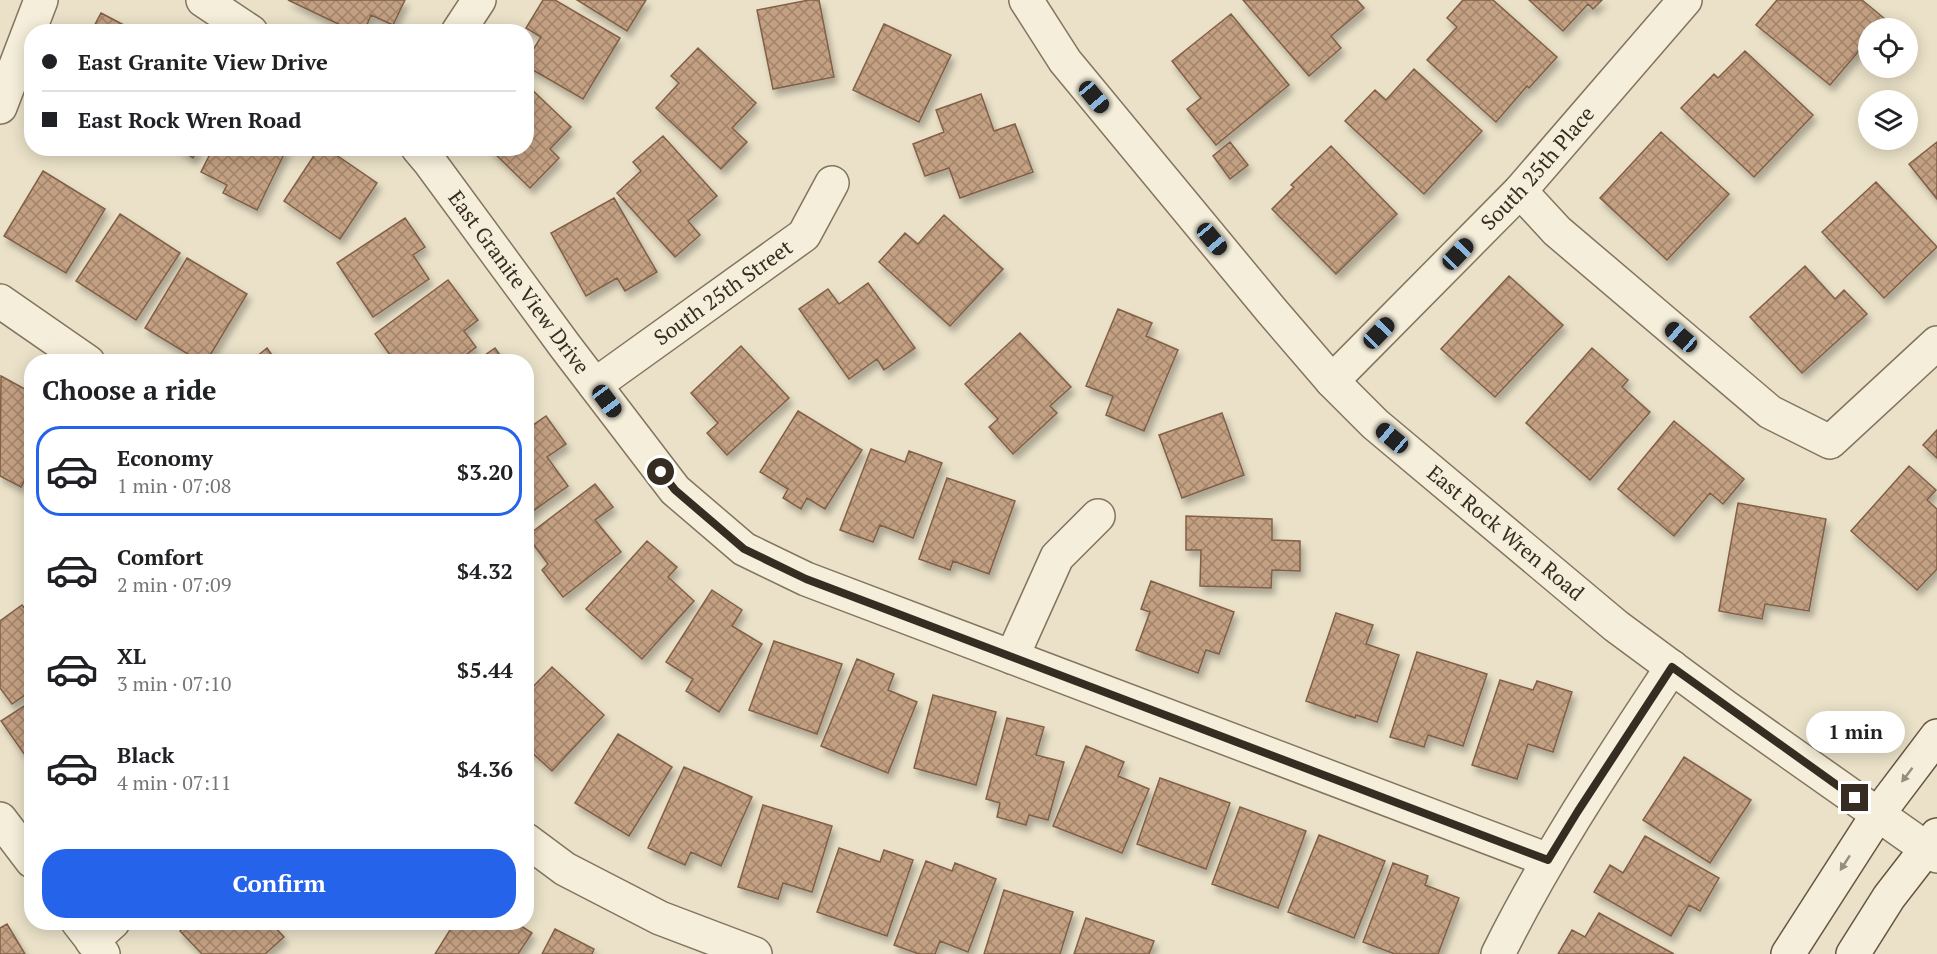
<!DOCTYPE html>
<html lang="en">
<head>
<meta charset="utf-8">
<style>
	:root { --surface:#fff; --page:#f2f2f2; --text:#202124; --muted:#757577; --line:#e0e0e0; --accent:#2563eb }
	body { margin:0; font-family:"PT Serif",serif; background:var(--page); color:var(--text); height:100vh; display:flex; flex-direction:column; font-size:22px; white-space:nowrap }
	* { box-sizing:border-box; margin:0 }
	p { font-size:20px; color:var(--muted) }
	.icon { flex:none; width:33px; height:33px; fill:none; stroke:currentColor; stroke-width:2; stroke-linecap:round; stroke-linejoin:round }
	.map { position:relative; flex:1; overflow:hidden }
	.panel { position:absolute; left:24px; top:354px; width:510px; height:576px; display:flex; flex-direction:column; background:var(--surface); border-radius:24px; box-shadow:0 3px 15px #0003 }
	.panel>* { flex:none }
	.hud { position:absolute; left:24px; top:24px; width:510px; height:132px; border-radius:24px; box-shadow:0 3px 15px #0003; display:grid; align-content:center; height:132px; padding:0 18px; background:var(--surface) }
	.fabs { position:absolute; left:1858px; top:18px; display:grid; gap:12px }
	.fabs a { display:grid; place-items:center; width:60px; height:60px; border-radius:50%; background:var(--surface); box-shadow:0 3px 15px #0003; font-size:30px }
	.end { position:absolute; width:27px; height:27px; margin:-14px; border:8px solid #362c21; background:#fff; box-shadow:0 0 0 3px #fff }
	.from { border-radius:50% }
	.bubble { position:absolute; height:42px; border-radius:21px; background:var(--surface); box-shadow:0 3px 15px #0003; font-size:20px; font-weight:600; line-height:42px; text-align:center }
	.car { position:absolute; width:18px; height:36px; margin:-18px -9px; border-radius:8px; box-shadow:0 0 4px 2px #0007; background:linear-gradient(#222 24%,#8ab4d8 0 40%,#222 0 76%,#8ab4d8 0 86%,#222 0) }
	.hud b { display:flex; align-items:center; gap:21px; height:57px; font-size:22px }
	.hud b+b { border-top:2px solid var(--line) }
	.hud i { width:15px; height:15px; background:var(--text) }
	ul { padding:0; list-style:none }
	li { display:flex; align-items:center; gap:18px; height:90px; margin:0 12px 9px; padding:0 6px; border:3px solid transparent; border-radius:24px }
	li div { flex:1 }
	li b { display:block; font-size:22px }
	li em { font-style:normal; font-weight:600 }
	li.selected { border-color:var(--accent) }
	li>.icon { width:54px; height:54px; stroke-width:1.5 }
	h2 { padding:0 18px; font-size:27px; line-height:72px }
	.button { display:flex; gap:12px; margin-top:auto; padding:12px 18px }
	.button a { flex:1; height:69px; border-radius:24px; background:var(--accent); color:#fff; font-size:24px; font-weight:600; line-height:69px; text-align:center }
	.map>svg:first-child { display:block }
	.building { fill:url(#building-cross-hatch); stroke:#816047; stroke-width:1.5; filter:url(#shadow) }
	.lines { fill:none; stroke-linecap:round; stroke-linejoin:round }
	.minor-casing { stroke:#84745f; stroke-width:36 }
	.secondary-casing { stroke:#665542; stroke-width:36 }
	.minor { stroke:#f5eeda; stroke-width:33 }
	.secondary { stroke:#f5eeda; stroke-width:33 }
	.oneway { fill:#968d7e }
	.route { stroke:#362c21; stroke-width:8 }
	.labels { text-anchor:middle; stroke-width:6; stroke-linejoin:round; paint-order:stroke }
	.street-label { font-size:21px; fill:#362c21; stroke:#f2ebd7 }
</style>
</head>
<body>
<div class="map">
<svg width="1937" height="954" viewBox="0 0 1937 954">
	<defs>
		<pattern id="building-cross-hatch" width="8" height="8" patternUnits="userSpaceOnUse" patternTransform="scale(1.5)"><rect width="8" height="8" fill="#c4a082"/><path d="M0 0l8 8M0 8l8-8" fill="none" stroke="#a0836a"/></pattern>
		<filter id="shadow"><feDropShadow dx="3.5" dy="6" stdDeviation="3" flood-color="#0004"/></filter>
	</defs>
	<rect width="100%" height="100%" fill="#eae1c8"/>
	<path class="building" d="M288,0H405L393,25L371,15L364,32H355Z
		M543,0H555L620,38L583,99L526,66V61L541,37L526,28Z
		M577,0H646L627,31Z
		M809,0H819L834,77L773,89L757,10Z
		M1243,0H1357L1364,8L1331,36L1341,48L1309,76Z
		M1463,0H1493L1557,57L1529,88L1527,86L1496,122L1427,60L1457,27L1447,18Z
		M1529,0H1602L1593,9L1588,4L1563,31Z
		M1777,0H1862L1885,19L1877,28H1869V39L1830,85L1756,25Z
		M101,13L137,32H91Z
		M1231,14L1289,85L1216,145L1187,109L1201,98L1172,61Z
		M884,24L951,55L919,122L853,90Z
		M698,48L756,103L732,128L747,142L721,169L656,108L679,83L671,76Z
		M1745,51L1813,115L1754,177L1681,108L1714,74L1718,78Z
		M1414,69L1482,131L1424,194L1345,121L1375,90L1386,100Z
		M526,84L571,127L550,149L559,158L530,188L489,148H526Z
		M981,94L994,131L1015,124L1033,172L960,198L949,168L925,176L913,144L944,132L936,110Z
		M1661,132L1729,194L1667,260L1600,198Z
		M663,136L717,196L688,221L700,235L675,257L617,193L641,171L633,162Z
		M1230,142L1248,165L1230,179L1213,156Z
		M1937,142V199L1909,164Z
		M1331,146L1397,214L1336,274L1272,209L1294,187L1291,185Z
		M178,148H199L193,158Z
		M213,148H287L257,210L223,193L227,185L201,172Z
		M319,148H326L377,183L340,239L284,201Z
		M43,171L105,209L66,273L4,236Z
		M1876,182L1937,247L1884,298L1822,232Z
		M614,198L657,272L625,291L617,278L586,296L551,233Z
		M120,214L180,253L136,320L76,281Z
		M944,215L1003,269L950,326L879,262L905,233L918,244Z
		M405,218L425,247L413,255L429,279L373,317L337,263Z
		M187,258L247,294L206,362H201L145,328Z
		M1805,266L1835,299L1844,290L1867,314L1802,373L1750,317Z
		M1509,276L1563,325L1495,397L1441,349Z
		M448,280L478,320L464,331L476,347L457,362H390L393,359L375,334Z
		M868,283L915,348L884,370L877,359L849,379L799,309L828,289L839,304Z
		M1118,309L1152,323L1146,336L1178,350L1144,431L1106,415L1113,396L1086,386Z
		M1020,333L1071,387L1050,406L1057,413L1013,454L989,427L998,419L965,384Z
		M741,346L789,398L727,455L707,433L718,423L691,393Z
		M267,348L277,362H250Z
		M495,348L505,362H475Z
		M1592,348L1628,380L1622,387L1650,412L1590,480L1526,423Z
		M1,376L32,393V411L29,416L32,417V468L21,487L0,476Z
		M798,411L862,450L825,509L807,498L801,509L783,498L788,489L760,472Z
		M1222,413L1244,475L1182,498L1159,435Z
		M546,416L566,444L547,457L568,486L526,516V430Z
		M1674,421L1744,479L1723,504L1710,493L1674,536L1618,489Z
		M1937,430V458L1923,445Z
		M871,449L905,462L909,451L942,463L913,538L880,525L873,542L840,530Z
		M1909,466L1936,490L1927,500L1937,509V569L1917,590L1851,531Z
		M947,478L1015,501L989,574L953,561L950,570L919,559Z
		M595,484L613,507L595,520L621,552L563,597L542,570L548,564L527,536Z
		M1738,503L1826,519L1809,611L1765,604L1762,619L1719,611Z
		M1186,516L1272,519V540L1300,541V571L1272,570L1271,588L1200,586L1201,550H1186Z
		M647,541L677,567L668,577L694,601L642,659L586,609Z
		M1151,581L1234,612L1219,654L1206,650L1198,673L1136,650L1150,612L1141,609Z
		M712,590L742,610L732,626L762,644L719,712L686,691L693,679L666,662Z
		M22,605L32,618V690L12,704L0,688V621Z
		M1336,613L1373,625L1366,644L1399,655L1377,722L1356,715L1355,718L1306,701Z
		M774,641L842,664L817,734L749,710Z
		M1417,652L1487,674L1463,746L1428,735L1424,747L1390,737Z
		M857,659L894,674L888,690L917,702L888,773L821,746Z
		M552,667L604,715L552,771L529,750L526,752V694Z
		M1500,680L1533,690L1537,681L1572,692L1553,752L1528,744L1517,779L1472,765Z
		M933,695L996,712L976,785L914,768Z
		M32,701V751L25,755L1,721Z
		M1007,718L1044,727L1036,755L1064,762L1048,820L1029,815L1026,825L997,817L1000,803L986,799Z
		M618,734L672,767L629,836L575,803Z
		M1086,746L1124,762L1118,776L1149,789L1122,853L1053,826Z
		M1684,757L1751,800L1710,863L1643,820Z
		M684,767L752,797L721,866L691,852L685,865L648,848Z
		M1160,778L1230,803L1206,869L1137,844Z
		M763,805L832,826L812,892L783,883L778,899L738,887Z
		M1240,807L1306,831L1278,908L1212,884Z
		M1319,835L1385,861L1354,938L1288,912Z
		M1645,836L1719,878L1700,911L1689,905L1671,936L1594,892L1610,865L1623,873Z
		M839,848L880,862L884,850L913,860L887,936L817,912Z
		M926,861L952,871L955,863L996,879L968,952L940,941L935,954H919L894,945Z
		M1393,863L1428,876L1425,885L1459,898L1438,954H1395L1363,942Z
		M1004,890L1073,912L1060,954H984Z
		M1599,913L1674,954H1558L1572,930L1585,937Z
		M1086,918L1154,941L1149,954H1074Z
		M189,922H270L284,937L265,954H202L180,931Z
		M455,922H515L532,933L518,954H435Z
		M7,924L25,954H0V928Z
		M555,929L594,949L592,954H542Z"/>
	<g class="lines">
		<g class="minor-casing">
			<g id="minor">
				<path d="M203,0L251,32"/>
				<path id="s1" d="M1026,0L1065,61L1271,310L1332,381L1375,424L1616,626L1727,708L1937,856"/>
				<path d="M458,32L479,0"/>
				<path d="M0,107L41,0"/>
				<path id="s2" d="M418,148L429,161L565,346L675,490L744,549L806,579L1548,860"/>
				<path d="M1520,191L1557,231L1770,412L1830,442L1937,343"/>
				<path d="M0,301L88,362"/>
				<path id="s3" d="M1332,381L1520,191L1685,0"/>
				<path id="s4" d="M595,385L804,235L832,183"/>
				<path d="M1012,657L1057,557L1098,516"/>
				<path d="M0,819L32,861"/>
				<path d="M526,840L565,869L660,918L755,954"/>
				<path d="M78,922L103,954"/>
				<path d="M92,941L113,922"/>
				<path d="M1498,954C1548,853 1610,761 1672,667"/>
			</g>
		</g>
		<g class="secondary-casing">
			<path id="secondary" d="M1788,954L1878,814L1937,736
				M1853,954L1889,897L1937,835"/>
		</g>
		<use href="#minor" class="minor"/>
		<use href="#secondary" class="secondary"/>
	</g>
	<defs><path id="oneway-solid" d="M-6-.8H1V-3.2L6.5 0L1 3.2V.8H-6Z" transform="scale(1.5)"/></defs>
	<g class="oneway">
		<use href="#oneway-solid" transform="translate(1907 775) rotate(127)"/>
		<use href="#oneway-solid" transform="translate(1845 863) rotate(123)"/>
	</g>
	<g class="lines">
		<path class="route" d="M661,472L675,490L744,549L806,579L1548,860L1578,811L1672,667L1855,798"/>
	</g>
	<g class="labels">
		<g class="street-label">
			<text dy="7" stroke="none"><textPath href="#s3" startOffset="296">South 25th Place</textPath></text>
			<text dy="7" stroke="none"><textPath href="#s2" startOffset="168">East Granite View Drive</textPath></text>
			<text dy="7" stroke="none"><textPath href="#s4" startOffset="158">South 25th Street</textPath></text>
			<text dy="7" stroke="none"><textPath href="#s1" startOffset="720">East Rock Wren Road</textPath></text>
		</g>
	</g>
</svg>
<div class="fabs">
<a><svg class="icon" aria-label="locate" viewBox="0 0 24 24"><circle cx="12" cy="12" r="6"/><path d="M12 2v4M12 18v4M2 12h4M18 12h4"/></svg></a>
<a><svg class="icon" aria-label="layers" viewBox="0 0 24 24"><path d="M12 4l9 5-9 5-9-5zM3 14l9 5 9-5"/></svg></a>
</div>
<i class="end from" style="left:661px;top:472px"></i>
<i class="end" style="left:1855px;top:798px"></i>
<div class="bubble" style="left:1806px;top:711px;width:99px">1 min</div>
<i class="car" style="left:1094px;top:97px;rotate:140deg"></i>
<i class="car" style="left:1212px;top:239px;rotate:140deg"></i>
<i class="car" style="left:1458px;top:254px;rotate:44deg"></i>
<i class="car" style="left:1379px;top:333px;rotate:44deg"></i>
<i class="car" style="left:1681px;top:337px;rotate:311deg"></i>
<i class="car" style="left:607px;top:401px;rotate:143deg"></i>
<i class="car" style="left:1392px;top:438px;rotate:310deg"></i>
<div class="hud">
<b><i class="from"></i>East Granite View Drive</b>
<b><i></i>East Rock Wren Road</b>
</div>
<section class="panel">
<h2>Choose a ride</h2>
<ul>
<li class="selected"><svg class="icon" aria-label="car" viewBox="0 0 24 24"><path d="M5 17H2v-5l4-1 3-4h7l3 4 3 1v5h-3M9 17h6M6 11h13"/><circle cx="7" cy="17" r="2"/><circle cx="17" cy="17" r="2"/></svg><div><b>Economy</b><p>1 min · 07:08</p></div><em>$3.20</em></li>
<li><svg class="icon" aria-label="car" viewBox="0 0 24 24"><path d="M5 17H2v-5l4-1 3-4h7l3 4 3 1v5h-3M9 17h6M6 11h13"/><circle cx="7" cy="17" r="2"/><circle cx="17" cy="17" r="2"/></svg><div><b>Comfort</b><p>2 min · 07:09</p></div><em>$4.32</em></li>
<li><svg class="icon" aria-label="car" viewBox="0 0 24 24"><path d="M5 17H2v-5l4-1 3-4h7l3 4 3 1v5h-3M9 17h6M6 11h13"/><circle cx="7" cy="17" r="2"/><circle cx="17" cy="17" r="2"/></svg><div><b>XL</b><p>3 min · 07:10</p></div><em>$5.44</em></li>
<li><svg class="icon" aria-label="car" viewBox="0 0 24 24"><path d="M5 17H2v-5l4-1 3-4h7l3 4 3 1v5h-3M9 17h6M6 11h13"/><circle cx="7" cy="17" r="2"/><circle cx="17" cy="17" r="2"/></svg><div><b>Black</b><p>4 min · 07:11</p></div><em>$4.36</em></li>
</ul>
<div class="button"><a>Confirm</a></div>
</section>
</div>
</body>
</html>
